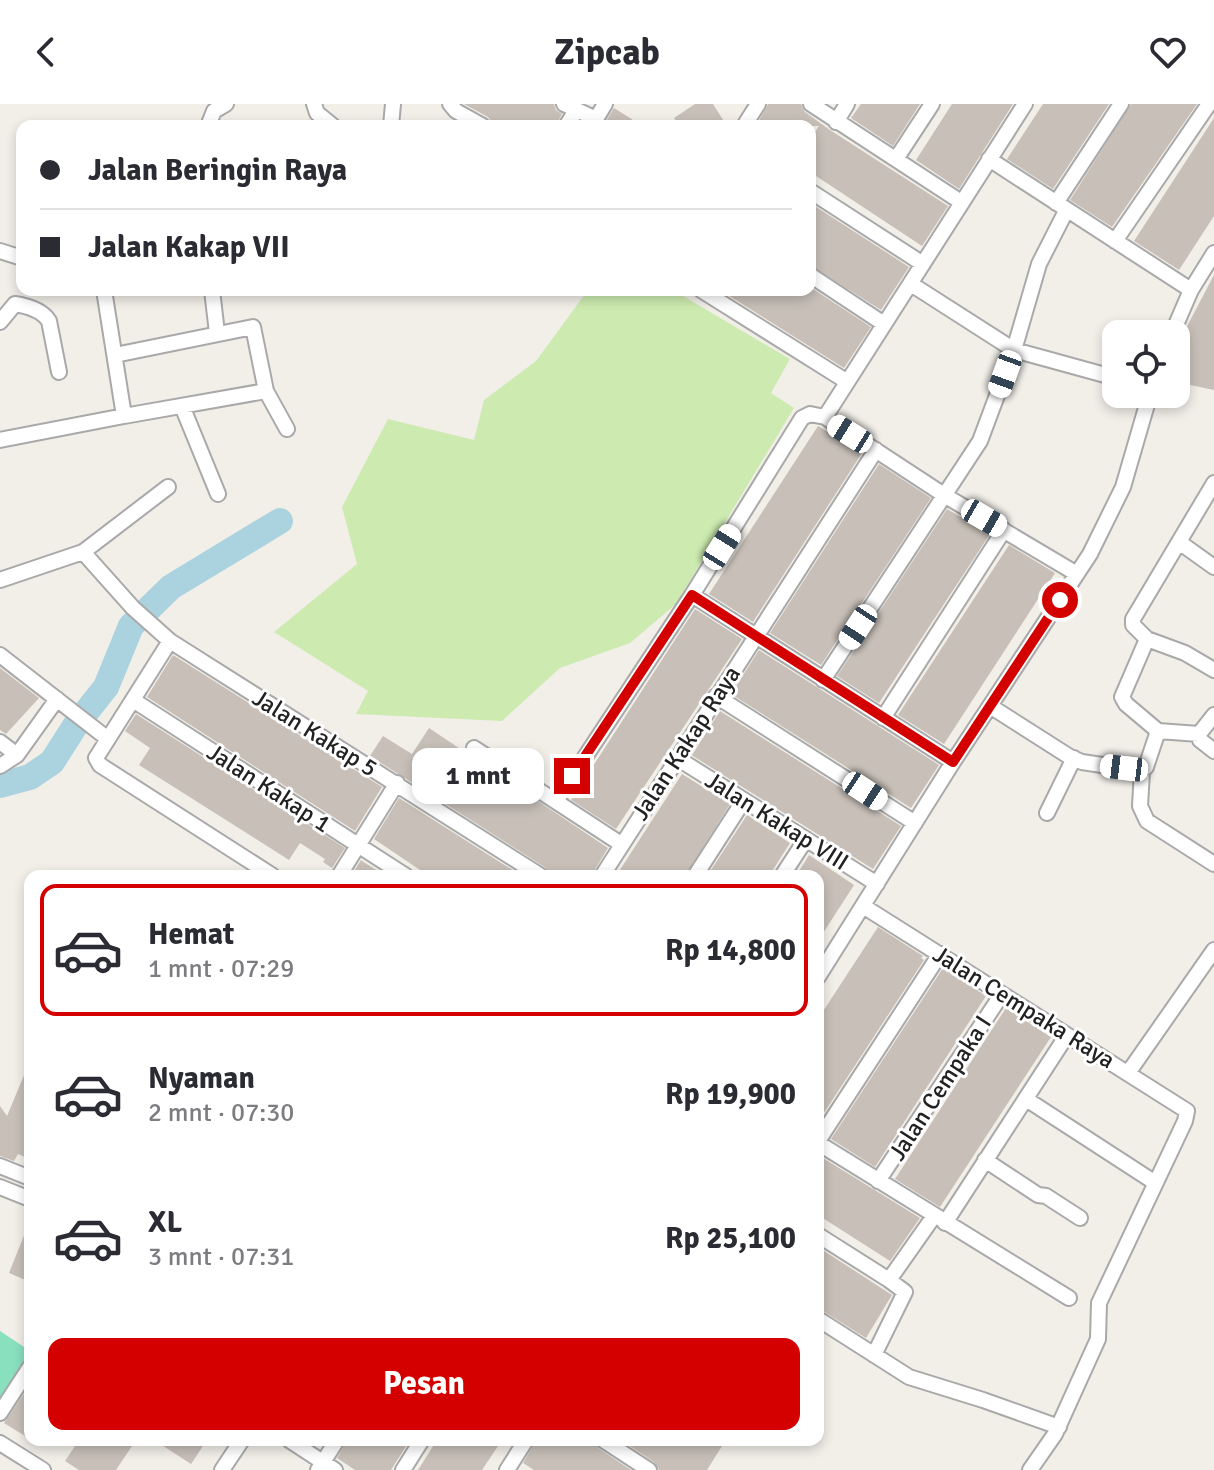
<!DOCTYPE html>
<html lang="id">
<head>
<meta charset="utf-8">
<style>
	:root { --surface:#fff; --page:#f7f7f7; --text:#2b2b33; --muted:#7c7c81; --line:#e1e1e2; --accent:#d40000 }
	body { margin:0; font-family:Signika,sans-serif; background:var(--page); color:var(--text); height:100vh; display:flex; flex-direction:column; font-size:30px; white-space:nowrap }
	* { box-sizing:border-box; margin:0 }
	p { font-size:26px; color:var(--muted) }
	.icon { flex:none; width:44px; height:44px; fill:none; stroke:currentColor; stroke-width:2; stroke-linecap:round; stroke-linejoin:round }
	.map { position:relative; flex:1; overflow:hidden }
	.drawer { position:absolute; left:24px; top:766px; width:800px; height:576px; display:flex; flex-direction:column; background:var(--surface); border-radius:16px; box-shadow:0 4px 12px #0003 }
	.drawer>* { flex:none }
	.top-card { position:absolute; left:16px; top:16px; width:800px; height:176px; border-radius:16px; box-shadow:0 4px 12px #0003; display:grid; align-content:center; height:176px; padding:0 24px; background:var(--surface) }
	.buttons { position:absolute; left:1102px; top:216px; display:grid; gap:16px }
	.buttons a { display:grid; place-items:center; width:88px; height:88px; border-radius:16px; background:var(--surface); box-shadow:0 4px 12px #0003; font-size:40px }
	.end { position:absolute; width:36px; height:36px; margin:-18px; border:10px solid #d40000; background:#fff; box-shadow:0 0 0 4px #fff }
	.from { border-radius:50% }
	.bubble { position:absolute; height:56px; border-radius:16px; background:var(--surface); box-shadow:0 4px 12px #0003; font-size:26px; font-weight:700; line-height:56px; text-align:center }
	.car { position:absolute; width:24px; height:48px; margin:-24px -12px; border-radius:10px; box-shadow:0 0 6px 2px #0007; background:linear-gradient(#fff 24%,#345 0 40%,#fff 0 76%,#345 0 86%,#fff 0) }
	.top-card b { display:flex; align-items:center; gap:28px; height:76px; font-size:30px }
	.top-card b+b { border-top:2px solid var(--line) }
	.top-card i { width:20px; height:20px; background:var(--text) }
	ul { padding:14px 0 0; list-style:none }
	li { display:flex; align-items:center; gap:24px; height:132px; margin:0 16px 12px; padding:0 8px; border:4px solid transparent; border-radius:16px }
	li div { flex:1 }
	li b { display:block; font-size:30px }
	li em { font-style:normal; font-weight:700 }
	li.active { border-color:var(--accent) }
	li>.icon { width:72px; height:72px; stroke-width:1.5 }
	.primary-button { display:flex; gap:16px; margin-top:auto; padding:16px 24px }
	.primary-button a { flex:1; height:92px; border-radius:16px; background:var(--accent); color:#fff; font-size:32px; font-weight:700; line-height:92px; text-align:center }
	header { display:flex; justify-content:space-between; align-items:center; height:104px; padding:0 24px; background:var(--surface); font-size:36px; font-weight:700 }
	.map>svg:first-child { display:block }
	.grass { fill:#cdebb0 }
	.pitch { fill:#88e0be }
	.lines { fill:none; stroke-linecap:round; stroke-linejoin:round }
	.river { stroke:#aad3df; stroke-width:26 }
	.building { fill:#c7bfb8 }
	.minor-casing { stroke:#a9a9a9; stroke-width:18 }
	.minor { stroke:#fff; stroke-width:14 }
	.route { stroke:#d40000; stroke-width:10 }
	.labels { text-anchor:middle; stroke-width:6; stroke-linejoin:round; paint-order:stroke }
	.street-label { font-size:24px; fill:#222; stroke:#fff }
</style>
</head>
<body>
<header><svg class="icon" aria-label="back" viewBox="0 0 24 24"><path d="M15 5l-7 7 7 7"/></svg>Zipcab<svg class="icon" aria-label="heart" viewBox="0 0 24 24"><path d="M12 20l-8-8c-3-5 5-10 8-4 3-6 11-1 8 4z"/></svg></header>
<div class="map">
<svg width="1214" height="1366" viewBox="0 0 1214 1366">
	<rect width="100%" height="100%" fill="#f2efe9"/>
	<path class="grass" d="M588,186H673L790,255L771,289L794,304L676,500L630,539L560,564L502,617L356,610L368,587L274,528L357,460L342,403L388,315L474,336L484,296L536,257Z"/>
	<path class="pitch" d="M0,1227L30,1247L0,1297Z"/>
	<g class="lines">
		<path class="river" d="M0,681L30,673L52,658L75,622L106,583L131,522L171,483L280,417"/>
	</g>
	<path class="building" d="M464,0H554L556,6L562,10L555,22H495L488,13Z
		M695,0H713L727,22H679L674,14Z
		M768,0H801L805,8L830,26L948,102L922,142L810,68V35L819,22H756Z
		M861,0H920L893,42L851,14Z
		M952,0H1013L959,85L916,56Z
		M1043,0H1109L1053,85L1007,55Z
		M1131,0H1197L1112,123L1070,96Z
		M614,4L630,14L641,22H603Z
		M1214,14V112L1179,166L1134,137Z
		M810,99L909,163L881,206L810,161Z
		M1214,171V286L1176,278V251L1184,228Z
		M810,183L871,223L844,264L720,186H810Z
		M818,322L862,349L753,518L709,490Z
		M879,360L931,394L821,561L770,529Z
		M947,405L990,430L879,599L837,572Z
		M1009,441L1055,469L944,640L898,611Z
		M695,505L742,535L616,725L571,696Z
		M759,546L939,661L911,704L731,590Z
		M173,551L382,683L355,727L147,593Z
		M0,564L39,594L6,630L0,626Z
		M720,607L901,722L873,765L693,652L692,651Z
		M136,610L345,744L332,764L323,758L325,755L300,739L289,756L139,661L150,644L125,627Z
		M429,624L608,744L591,772H551L546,764L370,652L383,632L412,650Z
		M682,670L730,700L685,772H616Z
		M399,694L522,772H429L417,764L374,735Z
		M747,711L790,739L769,772H707Z
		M809,751L854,781L818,837V772H796Z
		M361,756L365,759L386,772H351Z
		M878,823L923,852L921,854L924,856L820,1015L818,1013V915Z
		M943,864L986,892L875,1063L831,1035Z
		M1006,904L1051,933L940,1103L895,1075Z
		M30,957V1055L18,1050L14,1057L0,1052V1002L7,1012Z
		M818,1051L920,1114L890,1157L818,1111Z
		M29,1119H30V1178L9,1169Z
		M818,1143L892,1191L866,1234L818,1204Z
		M30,1281V1335L4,1319Z
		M79,1336H136L116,1366H79L65,1357Z
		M154,1336H207L191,1360Z
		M347,1336H410L391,1366H355L337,1354Z
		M437,1336H502L482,1366H418Z
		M536,1336H593L598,1344L631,1366H534L523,1359Z
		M621,1336H713L722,1342L707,1366H659L654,1358Z"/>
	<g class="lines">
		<g class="minor-casing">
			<path id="minor" d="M314,0L317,9L333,22
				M450,0L456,7L483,22
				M564,0L596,15L605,0
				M811,0L961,98
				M836,18L847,0
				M208,22L214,7L226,0
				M391,22L393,0
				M566,22L576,7
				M744,22L758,0
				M896,55L932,0
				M989,55L1191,186
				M810,87L923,160
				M1056,99L1121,0
				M1115,137L1209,0
				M0,147L22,154
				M810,171L884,220
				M911,180L1014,246L1116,274
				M212,186L217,229
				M701,186L846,277
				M0,218L15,200C28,202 42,206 49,217L59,268
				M1172,230L1191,186L1214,149
				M115,251L253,223L266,287L287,325
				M182,302L218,390
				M124,312L266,287
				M825,313L1025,0
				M0,336L124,312L104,186
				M1179,438L1214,463
				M83,448L133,504L170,537L541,772
				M0,476L83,448L168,383
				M692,491L953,658
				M1147,535L1133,521V515L1214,379
				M170,537L96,654L100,661L273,772
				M0,551L108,635
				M823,576L980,337L1014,246L1039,160L1066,107
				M716,592L915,719
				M133,596L406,772
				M990,602L1070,653L1082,658L1142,667
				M1214,611L1199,630L1200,636L1214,647
				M883,614L1004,426
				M1158,627L1146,663L1142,667L1140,702L1147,717L1214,760
				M1199,630L1158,627L1126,600L1122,593L1147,535L1185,549L1214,566
				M0,638L17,651
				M474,644L621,740
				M677,654L877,780
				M0,662L17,651L57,595
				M556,697L692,491L802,314L810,310L825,313L944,391L1077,470
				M1047,709L1074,654
				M339,772L397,679
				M602,772L876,346
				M695,772L744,696
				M782,772L806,735
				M863,802L1187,1007L1185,1017L1099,1199L1098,1235L1055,1330L1030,1366
				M818,873L953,658L1090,450L1123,383L1150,290
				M1128,969L1214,846
				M1026,995L1154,1078
				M818,1037L940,850
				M818,1039L1069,1194
				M985,1056L1038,1091L1046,1092L1080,1114
				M0,1062L30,1074
				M878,1077L1002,890
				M0,1083L30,1095
				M945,1119L1067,931
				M818,1131L889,1176L934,1112
				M818,1215L909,1273L983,1296L1059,1323
				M874,1251L905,1188L889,1176
				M0,1309L30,1263
				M289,1336L335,1366
				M603,1336L649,1366
				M0,1339L43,1366
				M222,1366L242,1336
				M318,1366L337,1336
				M403,1366L422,1336
				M507,1366L526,1336"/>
		</g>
		<use href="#minor" class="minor"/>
	</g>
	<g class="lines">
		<path class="route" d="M572,672L692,491L953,658L1060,496"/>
	</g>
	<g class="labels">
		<g class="street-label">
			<text transform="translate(315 629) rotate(32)" y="8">Jalan Kakap 5</text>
			<text transform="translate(686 639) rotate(-57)" y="8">Jalan Kakap Raya</text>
			<text transform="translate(269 684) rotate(33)" y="8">Jalan Kakap 1</text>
			<text transform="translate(777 717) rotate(32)" y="8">Jalan Kakap VIII</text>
			<text transform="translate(1024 903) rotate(32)" y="8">Jalan Cempaka Raya</text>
			<text transform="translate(940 984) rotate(-57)" y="8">Jalan Cempaka I</text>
		</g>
	</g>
</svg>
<div class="buttons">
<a><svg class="icon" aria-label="locate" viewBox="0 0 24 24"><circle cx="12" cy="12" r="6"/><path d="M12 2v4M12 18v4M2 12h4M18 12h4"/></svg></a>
</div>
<i class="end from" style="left:1060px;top:496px"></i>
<i class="end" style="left:572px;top:672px"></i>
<div class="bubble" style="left:412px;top:644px;width:132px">1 mnt</div>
<i class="car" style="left:1005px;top:270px;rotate:200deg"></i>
<i class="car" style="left:850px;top:330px;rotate:302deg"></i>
<i class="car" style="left:984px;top:414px;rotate:120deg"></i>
<i class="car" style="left:722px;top:443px;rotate:32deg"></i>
<i class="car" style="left:858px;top:523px;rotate:213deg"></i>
<i class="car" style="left:1124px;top:664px;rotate:277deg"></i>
<i class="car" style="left:865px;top:687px;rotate:123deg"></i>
<div class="top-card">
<b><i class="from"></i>Jalan Beringin Raya</b>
<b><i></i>Jalan Kakap VII</b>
</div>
<section class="drawer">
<ul>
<li class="active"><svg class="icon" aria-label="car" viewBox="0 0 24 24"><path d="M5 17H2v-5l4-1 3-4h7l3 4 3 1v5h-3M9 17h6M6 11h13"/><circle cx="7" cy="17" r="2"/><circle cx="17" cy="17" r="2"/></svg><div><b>Hemat</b><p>1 mnt · 07:29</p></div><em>Rp 14,800</em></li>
<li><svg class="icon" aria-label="car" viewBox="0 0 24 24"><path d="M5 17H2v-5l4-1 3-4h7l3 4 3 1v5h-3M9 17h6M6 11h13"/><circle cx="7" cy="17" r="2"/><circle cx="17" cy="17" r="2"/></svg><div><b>Nyaman</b><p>2 mnt · 07:30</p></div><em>Rp 19,900</em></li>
<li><svg class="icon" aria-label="car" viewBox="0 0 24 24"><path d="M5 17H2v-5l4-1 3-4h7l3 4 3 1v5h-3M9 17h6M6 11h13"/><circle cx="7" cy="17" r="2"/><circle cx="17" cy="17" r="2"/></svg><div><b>XL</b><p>3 mnt · 07:31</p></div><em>Rp 25,100</em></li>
</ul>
<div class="primary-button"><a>Pesan</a></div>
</section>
</div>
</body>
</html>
